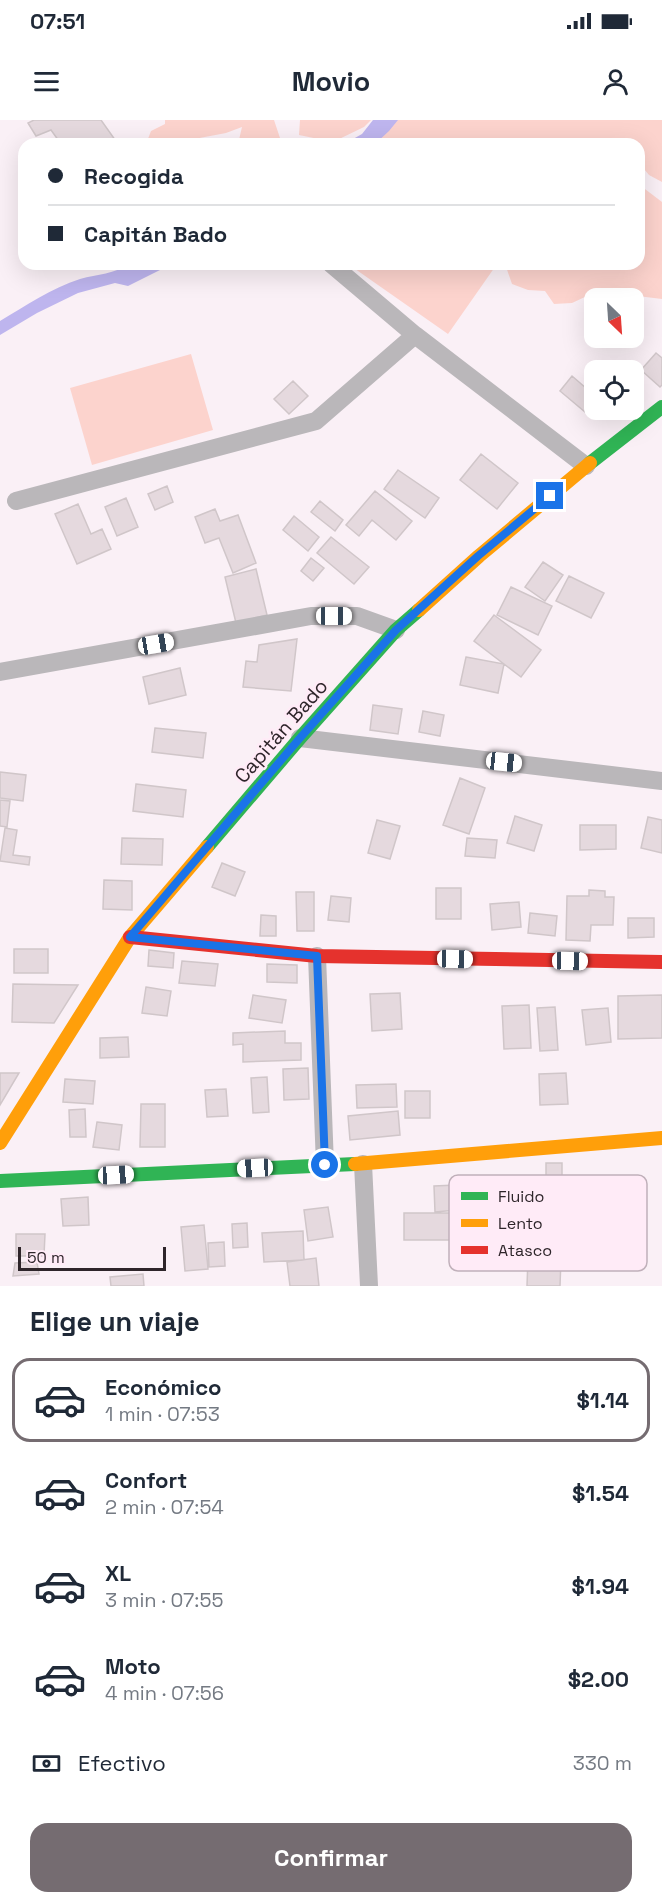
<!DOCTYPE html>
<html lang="es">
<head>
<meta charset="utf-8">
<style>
	:root { --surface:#fff; --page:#f2f2f3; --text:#1f2937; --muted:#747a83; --line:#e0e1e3; --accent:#756c71 }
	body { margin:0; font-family:"Space Grotesk",sans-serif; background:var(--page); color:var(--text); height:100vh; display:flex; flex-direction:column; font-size:22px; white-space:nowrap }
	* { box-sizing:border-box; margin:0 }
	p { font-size:20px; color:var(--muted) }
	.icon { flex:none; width:33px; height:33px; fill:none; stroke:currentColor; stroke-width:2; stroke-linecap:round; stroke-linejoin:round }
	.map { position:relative; height:1166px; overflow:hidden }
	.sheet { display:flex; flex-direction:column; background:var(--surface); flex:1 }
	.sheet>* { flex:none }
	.banner { position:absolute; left:18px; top:18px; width:627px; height:132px; border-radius:18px; box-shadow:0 6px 24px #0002; display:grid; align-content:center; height:132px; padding:0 30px; background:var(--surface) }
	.needle { width:39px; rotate:155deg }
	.fabs { position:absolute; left:584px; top:168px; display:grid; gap:12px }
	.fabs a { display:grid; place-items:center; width:60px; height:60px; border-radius:12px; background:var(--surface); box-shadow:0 6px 24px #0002; font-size:30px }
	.scale { position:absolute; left:18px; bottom:15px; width:148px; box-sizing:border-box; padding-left:6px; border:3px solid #2e252a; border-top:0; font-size:16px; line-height:21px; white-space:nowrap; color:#2e252a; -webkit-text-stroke:4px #ffebf7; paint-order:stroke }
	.end { position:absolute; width:27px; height:27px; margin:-14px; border:8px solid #1a73e8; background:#fff; box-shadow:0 0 0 3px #fff }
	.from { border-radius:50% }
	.car { position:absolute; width:18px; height:36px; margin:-18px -9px; border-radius:8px; box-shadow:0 0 4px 2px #0007; background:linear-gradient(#fff 24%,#345 0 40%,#fff 0 76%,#345 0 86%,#fff 0) }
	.banner b { display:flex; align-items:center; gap:21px; height:57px; font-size:22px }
	.banner b+b { border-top:2px solid var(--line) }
	.banner i { width:15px; height:15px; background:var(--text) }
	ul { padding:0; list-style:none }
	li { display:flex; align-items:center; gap:18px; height:84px; margin:0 12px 9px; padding:0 18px; border:3px solid transparent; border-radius:18px }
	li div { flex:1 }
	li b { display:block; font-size:22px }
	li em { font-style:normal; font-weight:700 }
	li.current { border-color:var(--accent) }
	li>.icon { width:54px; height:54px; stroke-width:1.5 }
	h2 { padding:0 30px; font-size:27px; line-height:72px }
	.pay { display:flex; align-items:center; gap:15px; height:66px; padding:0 30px; font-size:22px }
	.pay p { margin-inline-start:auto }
	.cta { display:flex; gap:12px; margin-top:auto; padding:12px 30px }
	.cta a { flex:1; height:69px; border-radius:18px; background:var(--accent); color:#fff; font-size:24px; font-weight:700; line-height:69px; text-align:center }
	.status { display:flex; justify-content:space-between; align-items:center; height:42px; padding:0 30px; background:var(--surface); direction:ltr }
	.status svg { height:16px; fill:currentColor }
	header { display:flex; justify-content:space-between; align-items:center; height:78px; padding:0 30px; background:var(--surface); font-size:27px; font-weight:700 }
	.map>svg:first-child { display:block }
	.green { fill:#fcd3cd }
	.water { fill:#beb5ee }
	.building { fill:#e5d9de; stroke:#d0c6c9; stroke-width:1.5 }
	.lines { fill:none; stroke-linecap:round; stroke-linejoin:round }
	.street { stroke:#bab7ba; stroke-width:18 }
	.fast { stroke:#30b455; stroke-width:14 }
	.slow { stroke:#ff9f0a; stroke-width:14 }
	.jam { stroke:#e5322d; stroke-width:14 }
	.route { stroke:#1a73e8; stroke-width:8 }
	.labels { text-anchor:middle; stroke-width:5; stroke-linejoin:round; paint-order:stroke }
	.street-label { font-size:20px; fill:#2e252a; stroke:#ffebf7 }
	.key { fill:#ffebf7; stroke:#c0b0ba; stroke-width:1.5 }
	.key-label { font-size:16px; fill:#2e252a }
</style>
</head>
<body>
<div class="status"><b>07:51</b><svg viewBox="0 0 49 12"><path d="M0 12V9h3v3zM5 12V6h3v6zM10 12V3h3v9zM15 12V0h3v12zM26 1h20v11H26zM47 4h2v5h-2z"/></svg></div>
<header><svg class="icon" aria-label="menu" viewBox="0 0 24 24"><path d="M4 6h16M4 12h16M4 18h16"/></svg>Movio<svg class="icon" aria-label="person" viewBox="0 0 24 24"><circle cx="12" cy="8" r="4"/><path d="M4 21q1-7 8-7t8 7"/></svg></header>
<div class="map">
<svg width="662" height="1166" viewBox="0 0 662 1166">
	<rect width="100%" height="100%" fill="#faf0f6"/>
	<path class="green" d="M165,0H274L282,24H238L242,7L226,13L189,20L184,24H146L151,11L165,4Z
		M300,0H371L364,7L333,22L299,15Z
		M397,0H662V62L649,55L639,43V24H369Z
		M639,58L641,66L662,82V179L621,174L587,176L572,183L554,184L545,171L528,170L512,164L505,144H639Z
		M348,144H497L448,214Z
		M191,234L213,310L92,345L70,268Z"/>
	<path class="water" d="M373,0H398L389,11L375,24H344L362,14Z
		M130,144H172L128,166L115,163L78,173L37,193L0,215V201C25,186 52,168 80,159C98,154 114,154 130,144Z"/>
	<path class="building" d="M34,0H101L118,24H61L51,10L36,16L28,3Z
		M656,233L662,238V265L660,267L641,250Z
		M572,256L594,275V282L585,292L560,271Z
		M293,261L308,276L289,294L274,279Z
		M481,334L518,363L497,389L460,360Z
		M398,350L439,378L425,398L384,369Z
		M167,366L173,382L155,390L148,374Z
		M375,371L412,401L396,420L372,400L359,416L346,405Z
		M126,378L138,407L117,416L105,387Z
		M320,381L343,400L335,411L311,392Z
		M78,384L91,414L102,409L111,429L77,444L55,394Z
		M215,389L220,401L238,395L256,443L233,453L219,418L205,423L195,397Z
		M294,396L319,417L308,431L283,410Z
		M331,417L369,447L354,464L317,433Z
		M311,438L324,448L313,461L301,451Z
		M543,442L563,455L545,481L525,467Z
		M256,449L267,495L236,503L225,457Z
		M569,456L604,473L591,498L556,481Z
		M511,467L552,486L538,515L497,495Z
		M494,495L541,530L521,557L474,521Z
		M297,519L291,571L243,567L246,541L257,542L259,525Z
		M466,537L504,544L498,573L460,565Z
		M180,548L186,575L149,584L143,557Z
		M373,585L402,589L398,614L370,610Z
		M423,591L444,595L440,616L419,612Z
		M155,608L206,613L203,638L152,632Z
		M0,652L26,655L23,681L0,678Z
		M460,658L485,668L469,714L443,705Z
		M136,664L186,670L183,697L133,691Z
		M0,680L10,681L7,707L0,706Z
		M515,696L542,705L534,731L507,723Z
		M648,697L662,700V733L641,728Z
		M377,700L400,706L390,739L368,733Z
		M580,705H616V729L580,730Z
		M5,708L17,710L13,735L30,737L29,745L0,741Z
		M122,718L163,719L162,745L121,744Z
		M467,718L497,720L495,738L465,736Z
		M222,743L245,752L235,776L212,767Z
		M104,760L132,761V790L103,789Z
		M436,768H461V799H436Z
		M589,770L605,771V777H614L613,805H591L590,821L566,820L567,776H589Z
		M296,772H314V811H297Z
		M331,776L351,778L349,802L328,800Z
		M519,782L521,807L492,810L490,784Z
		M530,793L557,796L555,816L528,813Z
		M261,795L276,796V816H260Z
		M628,798H654V817L628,818Z
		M14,829H48V853H14Z
		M149,830L174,833L173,848L148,846Z
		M182,841L218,844L215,866L179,863Z
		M267,844L297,845V863L267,862Z
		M13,864L78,865L54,903L12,902Z
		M146,867L171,871L167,896L142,893Z
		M400,873L402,909L372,911L370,874Z
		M253,875L286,880L282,903L249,898Z
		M662,875V918L618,919V876Z
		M529,885L531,928L504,929L502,886Z
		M555,887L558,930L540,931L537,888Z
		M608,888L611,922L586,925L582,890Z
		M285,911V923H301V940L243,942V924L233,925V913Z
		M128,917L129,937L100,938V918Z
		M308,948L309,979L284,980L283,949Z
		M0,953H19L0,985Z
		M566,953L568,984L540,985L539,954Z
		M267,957L269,992L253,993L251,958Z
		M65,959L95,961L93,984L63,982Z
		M396,964L397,987L357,988L356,965Z
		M226,969L228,996L207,997L205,970Z
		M405,971H430V998H405Z
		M141,984H165V1027H140Z
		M85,989L86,1017H70L69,990Z
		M398,991L400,1015L350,1020L348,996Z
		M97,1002L122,1005L119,1030L93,1027Z
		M546,1043H562V1071L546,1072Z
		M456,1065L457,1090L435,1092L434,1066Z
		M88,1077L89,1105L63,1106L61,1079Z
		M328,1087L333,1117L308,1121L304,1090Z
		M404,1093H451V1120H404Z
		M247,1103L248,1127L233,1128L232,1104Z
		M204,1105L208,1149L185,1151L181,1107Z
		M303,1111L304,1140L264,1142L262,1113Z
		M16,1114H45L44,1136H16Z
		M224,1122L225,1146L209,1147L208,1123Z
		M528,1137L561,1138L560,1166H527Z
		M316,1138L319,1166H290L287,1142Z
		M37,1142L39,1154L13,1156L15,1143Z
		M143,1154L144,1166H111L110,1157Z"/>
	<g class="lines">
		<path class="street" d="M331,144L415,215L586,346
			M16,381L316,301L415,215
			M0,552L311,496H357L396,510
			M300,618L662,661
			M317,836L325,1045
			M363,1044L369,1166"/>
		<path class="fast" d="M590,343L662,287
			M207,727L300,618L396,510L419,490
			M0,1061L355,1044"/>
		<path class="slow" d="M419,490L479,436L590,343
			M0,1023L130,817L207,727
			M355,1044L662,1018"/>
		<path class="jam" d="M130,817L317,836L662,842"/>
	</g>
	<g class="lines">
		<path class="route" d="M325,1045L317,836L130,817L300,618L396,510L478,436L550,376"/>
	</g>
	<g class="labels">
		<g class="street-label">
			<text transform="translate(281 611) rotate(-49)" y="7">Capitán Bado</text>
		</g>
	</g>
	<rect x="449" y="1055" width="198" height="96" rx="9" class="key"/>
	<rect x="461" y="1072" width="27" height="8" fill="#30b455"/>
	<rect x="461" y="1099" width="27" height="8" fill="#ff9f0a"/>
	<rect x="461" y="1126" width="27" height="8" fill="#e5322d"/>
	<g class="key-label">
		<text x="498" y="1082">Fluido</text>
		<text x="498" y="1109">Lento</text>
		<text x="498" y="1136">Atasco</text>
	</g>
</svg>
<div class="fabs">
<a><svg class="needle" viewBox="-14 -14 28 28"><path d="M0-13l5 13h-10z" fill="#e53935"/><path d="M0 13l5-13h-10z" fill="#747a83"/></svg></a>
<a><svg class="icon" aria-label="locate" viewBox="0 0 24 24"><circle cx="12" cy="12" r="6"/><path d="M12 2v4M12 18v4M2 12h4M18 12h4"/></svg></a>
</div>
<div class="scale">50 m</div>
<i class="end from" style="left:325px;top:1045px"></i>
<i class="end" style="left:550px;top:376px"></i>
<i class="car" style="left:334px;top:496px;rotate:90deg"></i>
<i class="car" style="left:156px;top:524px;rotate:80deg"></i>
<i class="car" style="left:504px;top:642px;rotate:96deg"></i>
<i class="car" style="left:455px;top:839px;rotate:91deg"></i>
<i class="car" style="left:570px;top:841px;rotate:91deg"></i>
<i class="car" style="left:255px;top:1048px;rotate:267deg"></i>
<i class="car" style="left:116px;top:1055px;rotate:87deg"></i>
<div class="banner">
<b><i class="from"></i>Recogida</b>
<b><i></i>Capitán Bado</b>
</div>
</div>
<section class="sheet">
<h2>Elige un viaje</h2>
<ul>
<li class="current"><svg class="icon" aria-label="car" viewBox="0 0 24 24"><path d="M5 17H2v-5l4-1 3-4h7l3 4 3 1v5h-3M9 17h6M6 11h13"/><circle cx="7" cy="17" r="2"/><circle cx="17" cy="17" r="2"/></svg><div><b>Económico</b><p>1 min · 07:53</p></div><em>$1.14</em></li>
<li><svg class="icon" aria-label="car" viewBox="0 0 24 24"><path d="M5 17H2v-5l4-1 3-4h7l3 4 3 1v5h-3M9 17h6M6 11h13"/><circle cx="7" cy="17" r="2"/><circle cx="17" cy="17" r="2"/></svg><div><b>Confort</b><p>2 min · 07:54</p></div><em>$1.54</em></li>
<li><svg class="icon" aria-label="car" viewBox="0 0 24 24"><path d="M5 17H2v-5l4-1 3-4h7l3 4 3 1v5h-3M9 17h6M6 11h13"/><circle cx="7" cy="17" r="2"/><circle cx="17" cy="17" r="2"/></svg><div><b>XL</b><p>3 min · 07:55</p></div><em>$1.94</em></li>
<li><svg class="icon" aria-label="car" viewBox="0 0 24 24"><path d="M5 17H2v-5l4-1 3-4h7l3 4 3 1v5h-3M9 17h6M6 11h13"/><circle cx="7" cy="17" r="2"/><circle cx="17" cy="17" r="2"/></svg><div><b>Moto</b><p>4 min · 07:56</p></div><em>$2.00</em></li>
</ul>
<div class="pay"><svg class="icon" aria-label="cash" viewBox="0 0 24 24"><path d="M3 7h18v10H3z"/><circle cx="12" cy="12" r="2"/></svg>Efectivo<p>330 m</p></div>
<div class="cta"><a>Confirmar</a></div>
</section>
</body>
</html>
